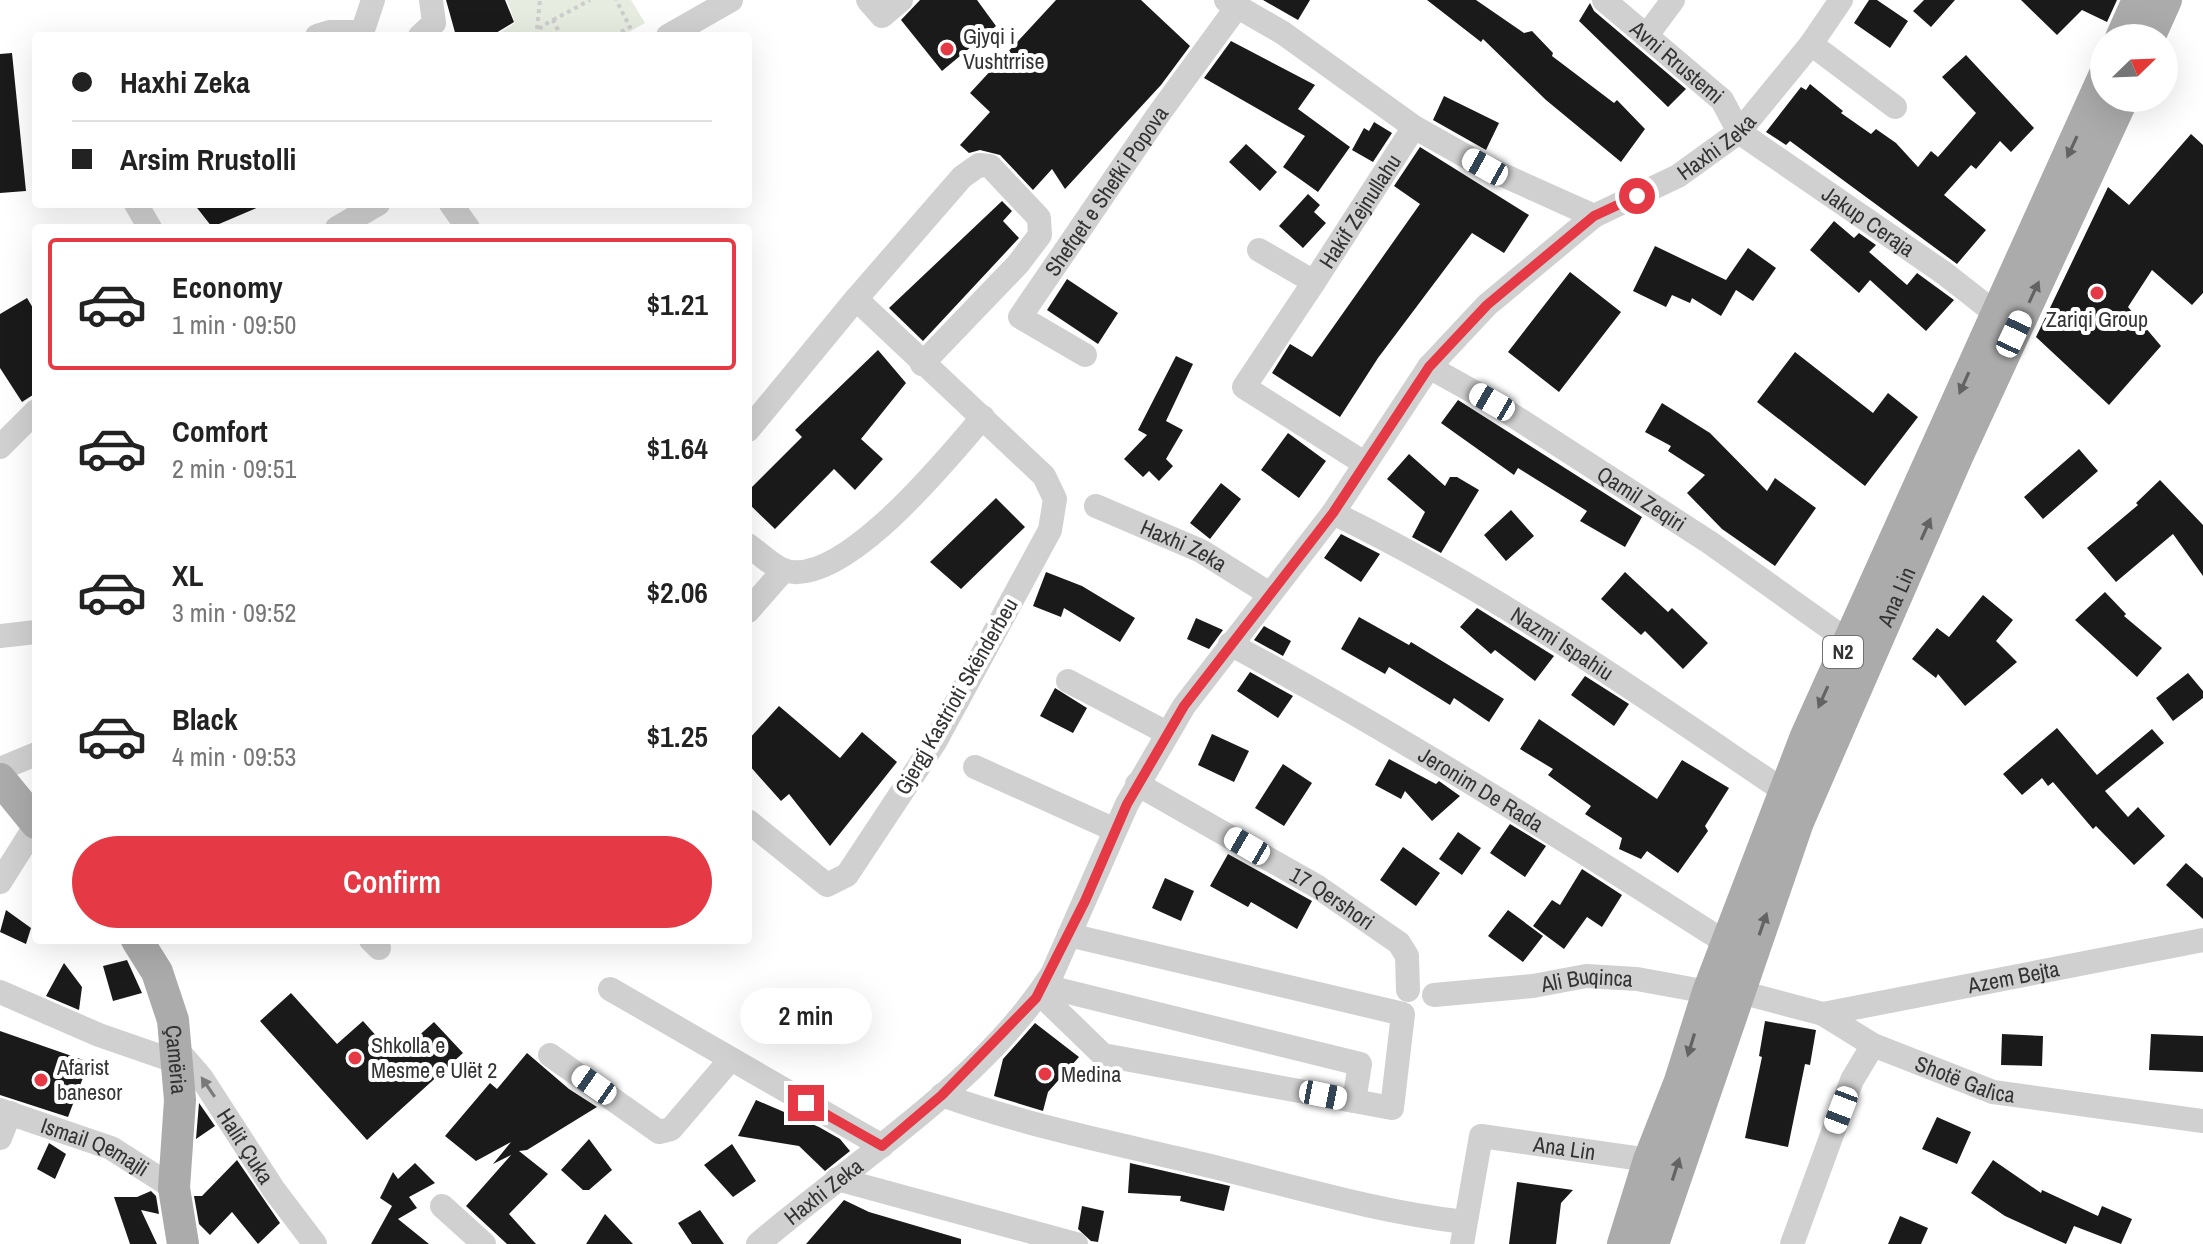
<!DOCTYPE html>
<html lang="en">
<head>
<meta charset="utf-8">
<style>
	:root { --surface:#fff; --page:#f6f6f6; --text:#222; --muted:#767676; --line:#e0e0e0; --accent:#e63946 }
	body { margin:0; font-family:"Archivo Narrow",sans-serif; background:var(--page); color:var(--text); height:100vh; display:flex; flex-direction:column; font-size:30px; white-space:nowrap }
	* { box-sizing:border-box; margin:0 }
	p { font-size:26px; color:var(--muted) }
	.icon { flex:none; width:44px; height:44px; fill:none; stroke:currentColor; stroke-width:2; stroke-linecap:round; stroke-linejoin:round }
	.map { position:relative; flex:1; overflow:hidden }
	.side { position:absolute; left:32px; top:224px; width:720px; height:720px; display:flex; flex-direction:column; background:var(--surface); border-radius:8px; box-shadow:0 8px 32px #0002 }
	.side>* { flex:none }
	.guide { position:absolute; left:32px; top:32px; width:720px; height:176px; border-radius:8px; box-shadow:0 8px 32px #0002; display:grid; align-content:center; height:176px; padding:0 40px; background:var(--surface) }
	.needle { width:52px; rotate:67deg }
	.buttons { position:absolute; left:2090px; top:24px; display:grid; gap:16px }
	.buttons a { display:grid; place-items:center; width:88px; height:88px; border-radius:50%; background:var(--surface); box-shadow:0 8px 32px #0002; font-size:40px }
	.end { position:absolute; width:36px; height:36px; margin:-18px; border:10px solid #e63946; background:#fff; box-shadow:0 0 0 4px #fff }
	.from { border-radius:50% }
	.bubble { position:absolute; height:56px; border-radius:28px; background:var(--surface); box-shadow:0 8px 32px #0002; font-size:26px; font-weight:600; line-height:56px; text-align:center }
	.car { position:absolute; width:24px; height:48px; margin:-24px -12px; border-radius:10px; box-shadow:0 0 6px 2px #0007; background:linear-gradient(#fff 24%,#345 0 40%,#fff 0 76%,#345 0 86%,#fff 0) }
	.guide b { display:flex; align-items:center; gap:28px; height:76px; font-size:30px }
	.guide b+b { border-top:2px solid var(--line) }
	.guide i { width:20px; height:20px; background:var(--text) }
	ul { padding:14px 0 0; list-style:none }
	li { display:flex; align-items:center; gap:24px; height:132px; margin:0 16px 12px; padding:0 24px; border:4px solid transparent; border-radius:8px }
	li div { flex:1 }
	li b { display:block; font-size:30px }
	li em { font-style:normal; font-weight:600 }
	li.selected { border-color:var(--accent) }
	li>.icon { width:72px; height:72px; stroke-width:1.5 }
	.primary-button { display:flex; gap:16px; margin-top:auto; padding:16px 40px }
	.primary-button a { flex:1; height:92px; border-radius:48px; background:var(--accent); color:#fff; font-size:32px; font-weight:600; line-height:92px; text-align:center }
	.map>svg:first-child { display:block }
	.green { fill:#e6ecdf }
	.building { fill:#1a1a1a }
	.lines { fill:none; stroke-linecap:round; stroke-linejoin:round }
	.path { stroke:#cdcdcd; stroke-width:4; stroke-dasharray:4 4; stroke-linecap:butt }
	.minor { stroke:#d0d0d0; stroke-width:24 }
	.major { stroke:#ababab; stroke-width:32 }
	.oneway { fill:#636363 }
	.oneway2 { fill:#7a7a7a }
	.route { stroke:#e63946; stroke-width:10 }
	.poi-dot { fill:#e63946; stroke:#fff; stroke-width:3 }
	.labels { text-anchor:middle; stroke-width:8; stroke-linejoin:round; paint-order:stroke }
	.shield { fill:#fff; stroke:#707070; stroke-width:2 }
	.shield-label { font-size:20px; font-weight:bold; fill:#333 }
	.poi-label { font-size:22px; fill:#333; stroke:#fff; text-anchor:start }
	.street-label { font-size:22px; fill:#333; stroke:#fff }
</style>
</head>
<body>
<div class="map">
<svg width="2203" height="1244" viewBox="0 0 2203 1244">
	<rect width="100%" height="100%" fill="#fff"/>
	<path class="green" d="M507,0H631L645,23L622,36H495L515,23Z"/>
	<path class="building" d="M446,0H505L514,22L491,36H456Z
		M920,0H977L996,26L942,71L901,20Z
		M1056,0H1141L1190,46L1161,85L1065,189L1052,169L1033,190L1000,155L980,150L969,153L960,145L990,112L970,93Z
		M1263,0H1310L1298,20Z
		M1427,0H1476L1524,33L1532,31L1553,53L1552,56L1614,103L1617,100L1645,129L1621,162L1546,100L1483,39L1481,42Z
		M1869,0H1877L1908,21L1890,48L1854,23Z
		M1924,0H1955L1931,27L1913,11Z
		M2021,0H2117L2107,22L2082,10L2057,35Z
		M1590,3L1594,11L1686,89L1668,107L1579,21Z
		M1231,41L1315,85L1298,109L1350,147L1318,192L1283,167L1305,136L1204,78Z
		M12,53L26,191L0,193V54Z
		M1966,55L2034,128L2011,152L2000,141L1976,169L1971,165L1944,195L1986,230L1957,264L1790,141L1786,145L1766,132L1801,87L1806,90L1810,84L1843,111L1841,113L1871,134L1876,129L1896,143L1918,167L1931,151L1938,157L1976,113L1942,77Z
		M1444,96L1499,123L1486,150L1433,120Z
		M1374,122L1392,133L1373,162L1352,150L1364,128L1369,131Z
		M2191,134L2203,145V293L2192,305L2152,270L2128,307L2161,346L2109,405L2036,337L2108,187L2129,205Z
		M1246,144L1277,172L1260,191L1229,162Z
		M1420,147L1529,215L1504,253L1472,233L1378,358L1340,417L1272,373L1290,344L1312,357L1420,204L1394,186Z
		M1308,194L1320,205L1314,212L1326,223L1303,248L1279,226Z
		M1002,201L1012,211L1003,221L1019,238L923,341L889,308Z
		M194,204H266L212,227Z
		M1834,221L1854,238L1859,233L1876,245L1869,252L1907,285L1917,273L1954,300L1926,331L1870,280L1859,293L1810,250Z
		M1655,246L1726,280L1748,248L1776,268L1753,301L1736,290L1721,316L1692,298L1690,303L1672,295L1666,307L1633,291Z
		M1570,272L1621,312L1559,392L1508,352Z
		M1067,279L1118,313L1098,344L1047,310Z
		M27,298L36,313V393L22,402L0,368V314Z
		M878,350L906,383L861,439L883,459L855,490L834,469L775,529L748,503V491L802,437L795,430Z
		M1795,352L1873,413L1888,393L1918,417L1865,486L1757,402Z
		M1176,356L1193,364L1166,421L1183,430L1166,459L1173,466L1159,481L1149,471L1143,477L1124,459L1147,435L1138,430Z
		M1458,400L1642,517L1625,547L1580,521L1587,511L1518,468L1514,475L1441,423Z
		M1662,403L1710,433L1767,491L1775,478L1816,508L1775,566L1722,529L1687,493L1705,475L1668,451L1671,446L1645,432Z
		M1288,433L1326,461L1299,498L1261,470Z
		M2079,449L2098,471L2043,519L2024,497Z
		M1409,454L1445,486L1450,477H1457L1479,490L1441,553L1412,537L1425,512L1387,479Z
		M2160,480L2203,525V576L2173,534L2116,582L2087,548L2138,505L2136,503Z
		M1221,483L1241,499L1210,539L1190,523Z
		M996,498L1025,527L961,589L930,562Z
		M1511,510L1534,536L1506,561L1484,535Z
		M1341,534L1380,554L1361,582L1324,558Z
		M1046,572L1082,586L1135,618L1120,642L1064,608L1061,617L1033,606Z
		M1625,572L1668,612L1672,608L1708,643L1683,669L1645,631L1641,635L1601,599Z
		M2105,592L2126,614L2124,616L2162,648L2137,677L2075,620Z
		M1983,595L2013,620L1996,641L2017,662L1965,706L1938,674L1936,678L1912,659L1937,628L1949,637Z
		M1477,608L1554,656L1535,681L1495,650L1491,654L1460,627Z
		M1359,617L1409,645L1411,642L1504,699L1489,722L1454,698L1450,705L1389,667L1385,674L1341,649Z
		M1196,618L1223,630L1209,649L1187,639Z
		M1264,626L1291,641L1283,656L1254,640Z
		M1250,672L1293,696L1278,718L1237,691Z
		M2188,673L2203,691V698L2173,721L2156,698Z
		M1585,676L1629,704L1614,726L1571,695Z
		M1055,688L1087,708L1073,733L1040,716Z
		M779,706L840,758L862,732L897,762L830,846L789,794L781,801L748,764V740Z
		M1539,719L1657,799L1682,760L1729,788L1705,826L1708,831L1678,873L1647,851L1641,859L1619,849L1622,838L1585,814L1591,806L1548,775L1553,769L1520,749Z
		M2057,728L2097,775L2152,729L2164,743L2105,791L2128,817L2138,807L2165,836L2134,865L2096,826L2093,829L2053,782L2048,786L2042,778L2022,795L2003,774Z
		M1212,734L1249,751L1234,782L1198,765Z
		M1389,759L1436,784L1439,781L1460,796L1432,821L1405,791L1401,799L1375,785Z
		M1283,764L1312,783L1284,826L1255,808Z
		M1510,824L1546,846L1525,877L1490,853Z
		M1458,832L1481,848L1462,875L1439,859Z
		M1403,847L1440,873L1416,906L1380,880Z
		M1228,854L1312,901L1297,929L1251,902L1248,907L1210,886Z
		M2186,863L2203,878V919L2166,885Z
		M1582,869L1622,895L1602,927L1587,917L1564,949L1533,926L1552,900L1560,905Z
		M1165,878L1194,891L1181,921L1152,908Z
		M6,910L31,928L26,944L0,932Z
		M1508,910L1543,936L1523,962L1488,936Z
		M127,960L142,993L113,1001L103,966Z
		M64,963L82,987L79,1010L46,996Z
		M291,993L337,1044L363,1021L395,1057L434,1022L463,1053L367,1140L260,1021Z
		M1765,1021L1816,1030L1810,1065L1805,1064L1788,1147L1745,1138L1762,1057L1759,1056Z
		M1035,1023L1079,1057L1048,1092L1043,1111L994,1096L1003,1059Z
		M0,1031L89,1062L68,1117L0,1095Z
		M2002,1034L2043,1036L2042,1066L2001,1065Z
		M2151,1034L2203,1036V1072L2149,1070Z
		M527,1053L569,1089L597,1107L527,1150L519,1151L548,1174L509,1214L536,1244H507L466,1206L511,1155L493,1164L511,1142L476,1161L445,1136L490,1083L497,1089Z
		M756,1100L819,1127L840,1139L850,1151L825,1171L799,1146L738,1136Z
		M199,1103L215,1126L196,1139Z
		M1937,1117L1971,1132L1957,1164L1922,1149Z
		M589,1139L612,1170L589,1190H583L561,1170Z
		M49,1143L66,1154L55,1179L37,1169Z
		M732,1144L756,1181L733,1197L704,1165Z
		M237,1160L280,1223L258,1244L232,1212L210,1235L199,1224L194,1196H202Z
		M1993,1160L2041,1193L2042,1190L2098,1216L2102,1206L2132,1219L2121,1244L2074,1226L2066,1244L2005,1216L1971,1193Z
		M415,1163L435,1183L409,1197L417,1208L398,1219L429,1244H371L392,1206L380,1198L393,1172L398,1179Z
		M1130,1163L1230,1186L1224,1211L1180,1201L1181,1196L1128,1193Z
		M1517,1182L1573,1190L1561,1203L1556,1244H1509Z
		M151,1191L156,1196L159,1214L141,1210L157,1244H130L114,1197H137Z
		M844,1200L869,1212L961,1239V1244H806Z
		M1082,1206L1104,1211L1098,1242L1091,1241L1078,1229Z
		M700,1210L724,1244H692L678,1223Z
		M605,1214L633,1244H586Z
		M1900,1216L1928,1228L1921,1244H1888Z"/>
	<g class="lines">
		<path class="path" d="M553,20L590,0
			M537,29L540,0
			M535,36L542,26L553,20L561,36
			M614,36L630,27L616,0"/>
		<g class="minor">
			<path d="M868,0L882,16L901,0"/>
			<path d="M1226,0L1283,33L1414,127L1485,167L1594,216"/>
			<path id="s1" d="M1604,0L1722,100L1739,132L1944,273L1995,313"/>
			<path d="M1647,35L1673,0"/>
			<path d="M317,36L330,32H362"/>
			<path d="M361,36L373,0"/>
			<path d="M420,36L434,23L431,0"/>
			<path d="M668,36L731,0"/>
			<path d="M1811,44L1895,107"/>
			<path d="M136,204L150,228"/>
			<path d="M451,204L468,228"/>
			<path d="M337,228L378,204"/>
			<path id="s2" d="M1259,250L1314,282L1414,127"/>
			<path d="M1314,282L1244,387L1364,463"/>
			<path d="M856,299L962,177L979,165L990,166L1039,218L1040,235L1018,264L922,364"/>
			<path id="s3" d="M1085,355L1020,317L1158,115L1237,7"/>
			<path id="s4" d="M1429,367L1492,402L1709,542L1848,641"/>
			<path d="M748,430L856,299L1044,476L1055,499L1050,530L935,742L847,875L827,885L748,821"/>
			<path d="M0,447L36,411"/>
			<path id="s5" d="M1096,506L1201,551L1268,593"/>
			<path id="s6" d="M1333,513C1496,592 1634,690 1784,791"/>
			<path d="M748,545C758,552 771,565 783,570C842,591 949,456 983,417"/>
			<path d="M748,611L784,570"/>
			<path d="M0,636L36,632"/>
			<path id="s7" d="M1230,644C1401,736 1565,840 1728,944"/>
			<path d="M1068,681L1167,733"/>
			<path d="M975,767L1115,830"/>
			<path d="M0,769L36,754"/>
			<path id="s8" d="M1137,784L1318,887L1399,943L1407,956L1408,990"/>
			<path d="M0,882L36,825"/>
			<path d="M371,940L379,948"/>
			<path d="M1044,986L1360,1064L1354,1101"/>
			<path d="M610,989L882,1146"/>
			<path d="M0,992L99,1035L177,1062"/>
			<path d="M1039,993L1103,1055L1392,1108L1403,1014L1069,935"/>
			<path id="s9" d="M1434,995L1533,986L1586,976L1637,979L1708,992H1740L1823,1014L1873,1045L1993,1092L2203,1121"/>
			<path id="s10" d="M1823,1014L2203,940"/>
			<path id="s11" d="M175,1047L201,1077L274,1190L315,1244"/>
			<path d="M550,1055L659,1132L671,1129L730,1060"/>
			<path d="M942,1095C1027,1126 1114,1143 1202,1164C1289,1185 1376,1212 1465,1222"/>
			<path id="s12" d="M0,1110L111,1148L174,1188"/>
			<path d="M0,1138L10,1113"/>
			<path d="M837,1179L1076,1244"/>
			<path d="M442,1206L484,1244"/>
			<path id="s13" d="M758,1244C855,1161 983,1082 1052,974L1127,804L1184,706L1333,513L1429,367L1487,305L1594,216L1678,176L1739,132L1811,44L1841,0"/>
			<path id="s14" d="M1462,1244L1481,1136L1649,1160"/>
			<path d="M1792,1244L1852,1080L1873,1045"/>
		</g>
		<g class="major">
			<path d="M2121,38L2138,0"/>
			<path d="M2149,38L2166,0"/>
			<path d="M0,779L36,823"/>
			<path id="s15" d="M137,940L157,972L173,1020L180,1100L174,1188L183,1244"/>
			<path d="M1623,1244L1649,1160L1680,1081L1708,992L1806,736L2104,76"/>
			<path id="s16" d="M1653,1244L1798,822L1957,457L2123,98"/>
		</g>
	</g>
	<defs><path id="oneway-solid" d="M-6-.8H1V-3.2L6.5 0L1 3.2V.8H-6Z" transform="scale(2)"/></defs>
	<g class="oneway">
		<use href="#oneway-solid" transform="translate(2072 147) rotate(115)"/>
		<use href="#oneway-solid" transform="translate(2034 292) rotate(-65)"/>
		<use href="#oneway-solid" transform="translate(1964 383) rotate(114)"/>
		<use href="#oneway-solid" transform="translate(1926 529) rotate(-66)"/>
		<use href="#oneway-solid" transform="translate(1823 697) rotate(114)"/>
		<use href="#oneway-solid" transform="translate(1763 924) rotate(-71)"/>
		<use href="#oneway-solid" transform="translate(1691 1045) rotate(107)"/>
		<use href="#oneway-solid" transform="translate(1676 1169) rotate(-72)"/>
	</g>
	<use class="oneway2" href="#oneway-solid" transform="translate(208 1087) rotate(-124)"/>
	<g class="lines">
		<path class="route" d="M806,1103L882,1146L942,1095L1036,998L1085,901L1127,804L1184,706L1333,513L1429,367L1487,305L1594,216L1637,196"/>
	</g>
	<g class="poi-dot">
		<circle cx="947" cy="49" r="8"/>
		<circle cx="2097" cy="293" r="8"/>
		<circle cx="355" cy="1058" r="8"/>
		<circle cx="1045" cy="1074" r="8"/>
		<circle cx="41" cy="1080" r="8"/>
	</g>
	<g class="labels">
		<rect class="shield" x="1823" y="636" width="40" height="32" rx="6"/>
		<g class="shield-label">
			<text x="1843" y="659">N2</text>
		</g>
		<g class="poi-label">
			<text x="963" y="44">Gjyqi i<tspan x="963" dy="25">Vushtrrise</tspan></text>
			<text x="2097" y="327" text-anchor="middle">Zariqi Group</text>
			<text x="371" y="1053">Shkolla e<tspan x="371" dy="25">Mesme e Ulët 2</tspan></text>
			<text x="57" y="1075">Afarist<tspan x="57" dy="25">banesor</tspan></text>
			<text x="1061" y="1082">Medina</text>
		</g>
		<g class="street-label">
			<text dy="8" stroke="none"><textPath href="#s1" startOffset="96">Avni Rrustemi</textPath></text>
			<text dy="8" stroke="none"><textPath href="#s13" startOffset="1484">Haxhi Zeka</textPath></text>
			<text dy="8" stroke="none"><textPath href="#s3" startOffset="228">Shefqet e Shefki Popova</textPath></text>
			<text dy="8" stroke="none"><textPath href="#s2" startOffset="148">Hakif Zejnullahu</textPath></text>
			<text dy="8" stroke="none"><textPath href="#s1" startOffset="348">Jakup Ceraja</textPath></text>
			<text dy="8" stroke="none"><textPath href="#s4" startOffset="250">Qamil Zeqiri</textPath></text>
			<text dy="8" stroke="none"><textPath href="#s5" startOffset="96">Haxhi Zeka</textPath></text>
			<text dy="8" stroke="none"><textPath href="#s16" startOffset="692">Ana Lin</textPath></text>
			<text dy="8" stroke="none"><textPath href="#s6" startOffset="264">Nazmi Ispahiu</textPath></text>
			<text transform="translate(956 696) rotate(-60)" y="8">Gjergj Kastrioti Skënderbeu</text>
			<text dy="8" stroke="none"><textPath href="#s7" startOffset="290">Jeronim De Rada</textPath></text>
			<text dy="8" stroke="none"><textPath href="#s8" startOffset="226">17 Qershori</textPath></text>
			<text dy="8" stroke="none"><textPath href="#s10" startOffset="194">Azem Bejta</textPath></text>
			<text dy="8" stroke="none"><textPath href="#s9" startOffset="154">Ali Buqinca</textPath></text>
			<text dy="8" stroke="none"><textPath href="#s15" startOffset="128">Çamëria</textPath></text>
			<text dy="8" stroke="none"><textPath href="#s9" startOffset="552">Shotë Galica</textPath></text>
			<text dy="8" stroke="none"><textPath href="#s11" startOffset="122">Halit Çuka</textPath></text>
			<text dy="8" stroke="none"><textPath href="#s12" startOffset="102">Ismail Qemajli</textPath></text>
			<text dy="8" stroke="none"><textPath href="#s14" startOffset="194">Ana Lin</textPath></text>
			<text dy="8" stroke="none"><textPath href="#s13" startOffset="84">Haxhi Zeka</textPath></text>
		</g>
	</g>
</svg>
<div class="buttons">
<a><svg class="needle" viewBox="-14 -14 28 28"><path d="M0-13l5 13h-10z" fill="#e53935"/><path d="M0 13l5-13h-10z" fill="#767676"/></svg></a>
</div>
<i class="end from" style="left:1637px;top:196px"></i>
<i class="end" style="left:806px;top:1103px"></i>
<div class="bubble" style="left:740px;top:988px;width:132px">2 min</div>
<i class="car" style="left:1485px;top:167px;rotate:299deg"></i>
<i class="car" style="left:2014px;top:334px;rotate:25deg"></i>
<i class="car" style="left:1492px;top:402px;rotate:300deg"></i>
<i class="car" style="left:1247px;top:846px;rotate:300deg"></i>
<i class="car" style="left:594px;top:1085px;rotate:305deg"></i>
<i class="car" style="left:1323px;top:1095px;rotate:101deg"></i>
<i class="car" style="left:1841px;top:1110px;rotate:201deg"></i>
<div class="guide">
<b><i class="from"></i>Haxhi Zeka</b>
<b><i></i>Arsim Rrustolli</b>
</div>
<section class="side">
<ul>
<li class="selected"><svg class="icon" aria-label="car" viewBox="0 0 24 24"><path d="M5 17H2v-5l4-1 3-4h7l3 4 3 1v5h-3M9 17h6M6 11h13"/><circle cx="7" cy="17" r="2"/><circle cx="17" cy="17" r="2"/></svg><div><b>Economy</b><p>1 min · 09:50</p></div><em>$1.21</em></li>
<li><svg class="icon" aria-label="car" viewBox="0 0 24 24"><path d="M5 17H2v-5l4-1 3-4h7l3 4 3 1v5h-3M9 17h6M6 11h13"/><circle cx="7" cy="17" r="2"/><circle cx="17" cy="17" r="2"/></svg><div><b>Comfort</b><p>2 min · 09:51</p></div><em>$1.64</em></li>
<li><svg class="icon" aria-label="car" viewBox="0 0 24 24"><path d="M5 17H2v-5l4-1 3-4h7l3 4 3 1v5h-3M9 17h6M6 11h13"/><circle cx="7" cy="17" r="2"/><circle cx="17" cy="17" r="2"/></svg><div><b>XL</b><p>3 min · 09:52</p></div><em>$2.06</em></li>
<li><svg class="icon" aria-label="car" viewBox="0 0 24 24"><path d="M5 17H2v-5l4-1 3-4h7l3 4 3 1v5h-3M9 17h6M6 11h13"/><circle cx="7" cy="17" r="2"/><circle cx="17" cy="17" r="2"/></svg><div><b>Black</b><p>4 min · 09:53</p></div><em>$1.25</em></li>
</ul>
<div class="primary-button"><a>Confirm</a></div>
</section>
</div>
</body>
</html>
